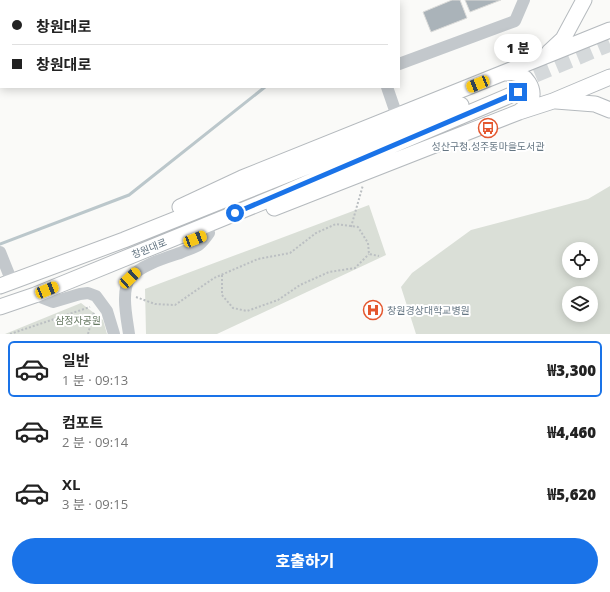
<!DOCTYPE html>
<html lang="ko">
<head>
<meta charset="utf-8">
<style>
	:root { --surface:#fff; --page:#f6f6f6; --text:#222; --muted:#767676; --line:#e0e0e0; --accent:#1a73e8 }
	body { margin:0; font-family:"Open Sans","Noto Sans KR",sans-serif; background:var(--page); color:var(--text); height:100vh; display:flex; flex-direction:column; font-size:15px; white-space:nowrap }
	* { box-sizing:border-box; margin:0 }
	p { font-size:13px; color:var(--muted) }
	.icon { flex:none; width:22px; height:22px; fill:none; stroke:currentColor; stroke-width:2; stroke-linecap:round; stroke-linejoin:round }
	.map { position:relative; height:334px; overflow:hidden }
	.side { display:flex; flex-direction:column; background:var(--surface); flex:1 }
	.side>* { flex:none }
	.top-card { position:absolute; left:0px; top:0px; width:400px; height:88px; box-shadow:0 2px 10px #0003; display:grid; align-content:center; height:88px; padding:0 12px; background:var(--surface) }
	.tools { position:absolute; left:562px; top:242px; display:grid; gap:8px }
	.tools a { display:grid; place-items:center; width:36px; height:36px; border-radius:50%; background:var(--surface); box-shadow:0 2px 10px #0003; font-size:20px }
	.end { position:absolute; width:18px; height:18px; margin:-9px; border:5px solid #1a73e8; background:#fff; box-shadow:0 0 0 2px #fff }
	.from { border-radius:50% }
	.bubble { position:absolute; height:28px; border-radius:14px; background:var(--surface); box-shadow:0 2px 10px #0003; font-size:13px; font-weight:800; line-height:28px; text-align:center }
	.car { position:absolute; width:12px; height:24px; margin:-12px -6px; border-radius:5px; box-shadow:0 0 3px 1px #0007; background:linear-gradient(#f5c518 24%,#345 0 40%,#f5c518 0 76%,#345 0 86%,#f5c518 0) }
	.top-card b { display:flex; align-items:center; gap:14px; height:38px; font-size:15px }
	.top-card b+b { border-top:1px solid var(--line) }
	.top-card i { width:10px; height:10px; background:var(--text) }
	ul { padding:7px 0 0; list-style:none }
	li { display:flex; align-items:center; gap:12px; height:56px; margin:0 8px 6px; padding:0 4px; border:2px solid transparent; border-radius:6px }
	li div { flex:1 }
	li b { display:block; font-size:15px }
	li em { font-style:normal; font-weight:800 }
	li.on { border-color:var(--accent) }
	li>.icon { width:36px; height:36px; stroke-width:1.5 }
	.cta { display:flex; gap:8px; margin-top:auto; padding:8px 12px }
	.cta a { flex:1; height:46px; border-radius:24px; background:var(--accent); color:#fff; font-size:16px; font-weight:800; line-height:46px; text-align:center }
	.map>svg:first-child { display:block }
	.green { fill:#dadfd7; fill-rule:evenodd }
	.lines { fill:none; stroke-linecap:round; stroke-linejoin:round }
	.stream { stroke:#bbc7cb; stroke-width:3 }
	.building { fill:#aab3b9; stroke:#dcdcda }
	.major-tunnel { stroke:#d5d9db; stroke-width:15; stroke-dasharray:15 8; stroke-linecap:butt }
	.major-casing { stroke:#b5babe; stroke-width:17 }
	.path { stroke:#bbbfc2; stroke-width:2; stroke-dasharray:2 2; stroke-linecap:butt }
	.minor { stroke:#c3c8cc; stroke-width:12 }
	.major { stroke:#fff; stroke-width:15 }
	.route { stroke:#1a73e8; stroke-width:5 }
	.labels { text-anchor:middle; stroke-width:4; stroke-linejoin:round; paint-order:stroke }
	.poi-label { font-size:10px; fill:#657683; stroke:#fff }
	.street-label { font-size:10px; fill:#657683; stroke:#fff }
	.park-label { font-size:10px; fill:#687a64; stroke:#fff }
</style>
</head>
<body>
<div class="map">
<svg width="610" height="334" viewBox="0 0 610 334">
	<rect width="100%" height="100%" fill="#fafaf8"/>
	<path class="green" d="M610,186V334H416L401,287L412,273L471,230L588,199ZM569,249H591V271H569ZM569,293H591V315H569Z
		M369,205L386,255L217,334H146L145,289Z
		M81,303L103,320L107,334H5Z"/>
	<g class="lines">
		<path class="stream" d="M374,1L375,0
			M0,244L129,195L265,87"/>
	</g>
	<path class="building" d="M452,0H460L467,18L431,32L423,12Z
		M465,0H501L470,12Z"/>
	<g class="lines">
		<path class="major-tunnel" d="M514,84L610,44"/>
		<g class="major-casing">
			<path id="major" d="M549,52L563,39L584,0
				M505,73C508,73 511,72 514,73C526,74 535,89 531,100C529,104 524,108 520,111
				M556,101L595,104L610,110
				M180,207L242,178L610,30
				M274,208L519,112L553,101L610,77
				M0,286L124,240L461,105
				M0,307L35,295L275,197L396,144L518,92"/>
		</g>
		<path class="path" d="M351,227L363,185
			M222,275V295L233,308L247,311L278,300L300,285L329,272L355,268L369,254
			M136,297L155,304L175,305L214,278L258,259L290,253L316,233L336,224L358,227L368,243L369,254L379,256
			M10,334L90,307
			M88,334L94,312"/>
		<path class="minor" d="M399,64L515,21L524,0
			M387,87L397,116
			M0,252L12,282
			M35,295L53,302L80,294L88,293L96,296L107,311L114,334
			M129,334C127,319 120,289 131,277C141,265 165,258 180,253C196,246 199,248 209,233"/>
		<use href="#major" class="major"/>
	</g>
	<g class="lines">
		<path class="route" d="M235,213L518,92"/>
	</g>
	<defs>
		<g id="bus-ring" transform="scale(1)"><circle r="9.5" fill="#fff" stroke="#e4572e" stroke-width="1.5"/><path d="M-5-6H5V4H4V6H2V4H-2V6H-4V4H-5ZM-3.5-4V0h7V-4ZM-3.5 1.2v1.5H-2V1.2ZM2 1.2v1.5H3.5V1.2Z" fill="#e4572e"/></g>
		<g id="hospital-ring" transform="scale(1)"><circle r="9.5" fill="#fff" stroke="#e4572e" stroke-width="1.5"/><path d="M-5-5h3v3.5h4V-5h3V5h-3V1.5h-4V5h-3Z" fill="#e4572e"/></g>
	</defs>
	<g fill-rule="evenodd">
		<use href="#bus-ring" x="488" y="128"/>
		<use href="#hospital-ring" x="373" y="310"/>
	</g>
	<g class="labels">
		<g class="poi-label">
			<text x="488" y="150">성산구청.성주동마을도서관</text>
			<text x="387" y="314" text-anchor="start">창원경상대학교병원</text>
		</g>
		<g class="street-label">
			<text transform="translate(149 248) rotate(-22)" y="4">창원대로</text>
		</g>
		<g class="park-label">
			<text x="78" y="324">삼정자공원</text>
		</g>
	</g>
</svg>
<div class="tools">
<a><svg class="icon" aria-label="locate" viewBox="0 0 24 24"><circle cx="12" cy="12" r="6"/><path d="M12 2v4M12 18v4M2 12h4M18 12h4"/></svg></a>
<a><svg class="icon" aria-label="layers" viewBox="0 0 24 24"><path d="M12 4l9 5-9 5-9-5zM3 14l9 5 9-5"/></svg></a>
</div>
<i class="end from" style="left:235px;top:213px"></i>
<i class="end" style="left:518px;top:92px"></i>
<div class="bubble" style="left:494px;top:34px;width:48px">1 분</div>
<i class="car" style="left:478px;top:84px;rotate:248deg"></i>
<i class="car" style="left:195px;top:239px;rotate:69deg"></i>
<i class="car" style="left:130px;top:278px;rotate:47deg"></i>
<i class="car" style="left:47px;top:290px;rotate:68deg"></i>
<div class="top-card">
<b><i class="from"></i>창원대로</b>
<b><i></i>창원대로</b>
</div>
</div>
<section class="side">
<ul>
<li class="on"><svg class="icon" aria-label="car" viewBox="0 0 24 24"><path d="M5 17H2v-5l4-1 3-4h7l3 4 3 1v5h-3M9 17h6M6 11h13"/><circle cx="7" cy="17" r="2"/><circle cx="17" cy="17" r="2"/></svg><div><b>일반</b><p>1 분 · 09:13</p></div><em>₩3,300</em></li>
<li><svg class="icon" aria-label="car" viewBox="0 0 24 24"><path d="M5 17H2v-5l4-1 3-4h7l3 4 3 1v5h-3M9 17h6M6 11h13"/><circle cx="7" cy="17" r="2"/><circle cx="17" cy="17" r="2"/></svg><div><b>컴포트</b><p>2 분 · 09:14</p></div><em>₩4,460</em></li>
<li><svg class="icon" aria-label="car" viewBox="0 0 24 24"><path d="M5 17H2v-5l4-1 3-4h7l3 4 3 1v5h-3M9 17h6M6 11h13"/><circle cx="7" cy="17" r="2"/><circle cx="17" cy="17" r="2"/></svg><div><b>XL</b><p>3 분 · 09:15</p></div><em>₩5,620</em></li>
</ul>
<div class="cta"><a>호출하기</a></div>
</section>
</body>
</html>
